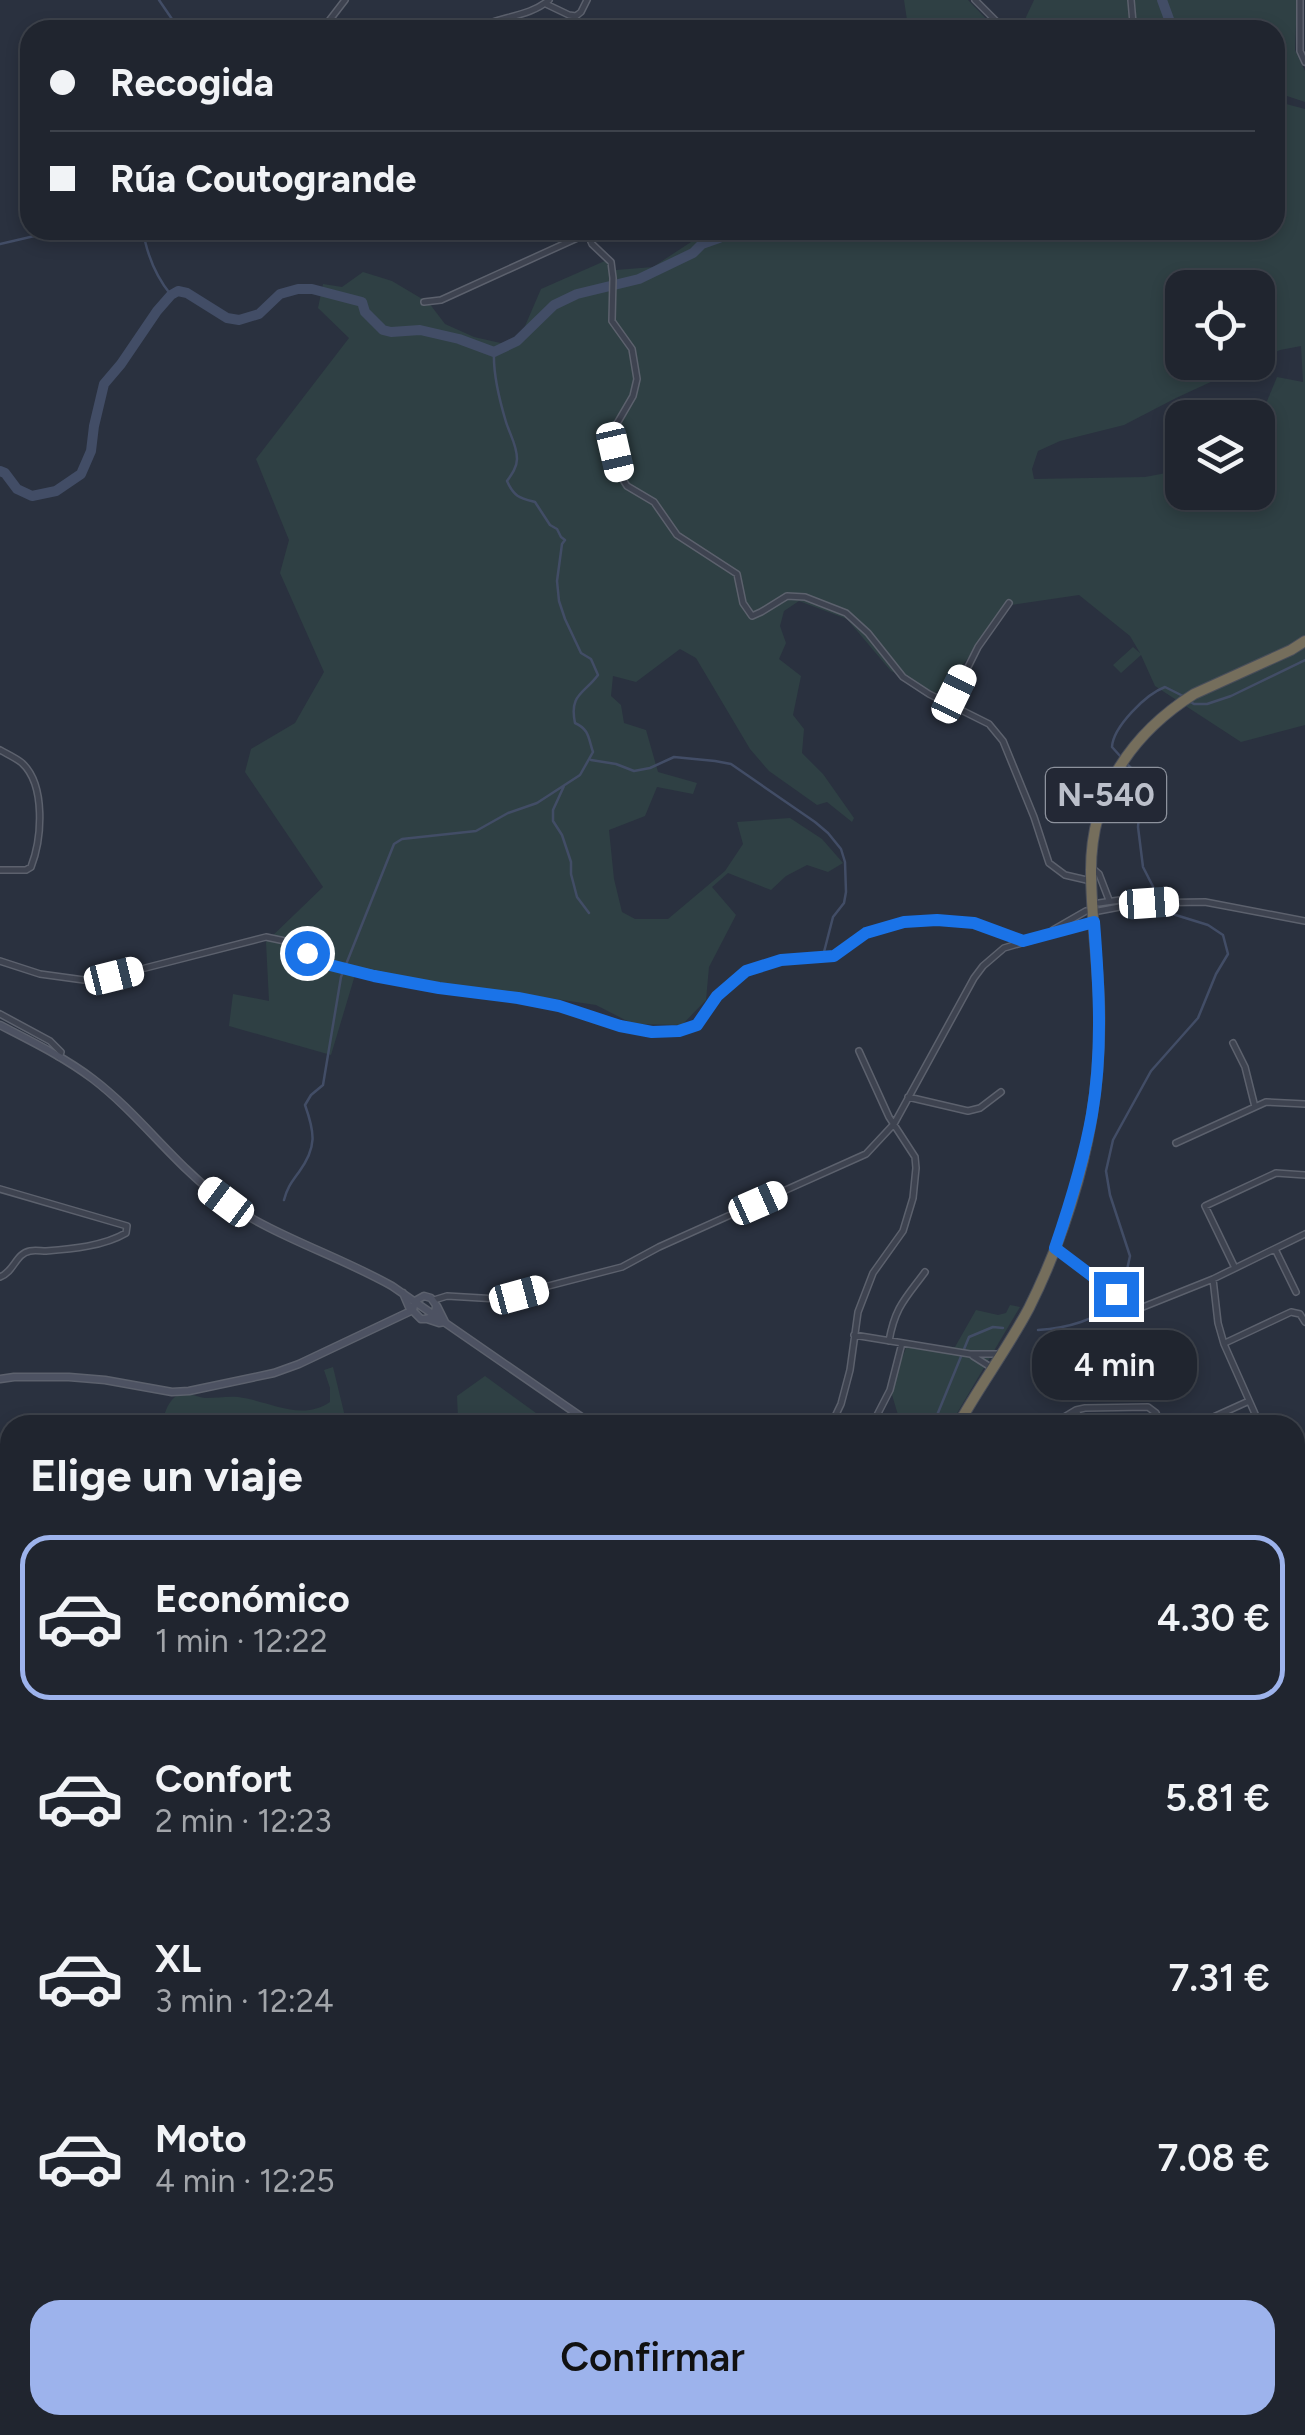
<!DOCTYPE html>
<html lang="es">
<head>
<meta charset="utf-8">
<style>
	:root { --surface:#20252f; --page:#282d37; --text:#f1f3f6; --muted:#a2a5aa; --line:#3d424b; --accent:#9db3ec }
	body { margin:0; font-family:Figtree,sans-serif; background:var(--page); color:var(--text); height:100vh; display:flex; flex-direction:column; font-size:38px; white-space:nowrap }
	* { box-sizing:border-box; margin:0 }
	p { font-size:32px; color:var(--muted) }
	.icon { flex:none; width:55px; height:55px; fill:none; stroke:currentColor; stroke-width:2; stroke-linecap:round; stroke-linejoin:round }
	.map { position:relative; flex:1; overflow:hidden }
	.details { position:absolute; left:0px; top:1415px; width:1305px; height:1020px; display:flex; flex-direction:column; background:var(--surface); border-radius:30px 30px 0 0; box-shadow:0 5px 15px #0003,0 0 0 2px var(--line) }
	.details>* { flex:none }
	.top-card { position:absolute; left:20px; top:20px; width:1265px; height:220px; border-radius:30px; box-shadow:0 5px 15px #0003,0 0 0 2px var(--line); display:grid; align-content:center; height:220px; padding:0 30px; background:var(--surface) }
	.tools { position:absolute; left:1165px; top:270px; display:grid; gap:20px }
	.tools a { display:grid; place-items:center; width:110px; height:110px; border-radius:20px; background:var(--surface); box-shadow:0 5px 15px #0003,0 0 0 2px var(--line); font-size:50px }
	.end { position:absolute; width:45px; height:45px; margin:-22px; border:12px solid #1a73e8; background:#fff; box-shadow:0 0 0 5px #fff }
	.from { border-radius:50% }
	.bubble { position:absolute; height:70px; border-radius:30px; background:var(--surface); box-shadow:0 5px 15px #0003,0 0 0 2px var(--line); font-size:32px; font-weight:600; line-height:70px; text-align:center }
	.car { position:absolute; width:30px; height:60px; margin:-30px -15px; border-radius:12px; box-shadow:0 0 8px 2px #0007; background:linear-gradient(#fff 24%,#345 0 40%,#fff 0 76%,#345 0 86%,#fff 0) }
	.top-card b { display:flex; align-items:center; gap:35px; height:95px; font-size:38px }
	.top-card b+b { border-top:2px solid var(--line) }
	.top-card i { width:25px; height:25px; background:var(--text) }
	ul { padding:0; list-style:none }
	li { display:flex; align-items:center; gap:30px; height:165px; margin:0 20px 15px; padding:0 10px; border:5px solid transparent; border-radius:30px }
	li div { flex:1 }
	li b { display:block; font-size:38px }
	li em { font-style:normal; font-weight:600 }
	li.selected { border-color:var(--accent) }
	li>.icon { width:90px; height:90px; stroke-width:1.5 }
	h2 { padding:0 30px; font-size:45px; line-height:120px }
	.button { display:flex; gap:20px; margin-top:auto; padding:20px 30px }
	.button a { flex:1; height:115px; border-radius:30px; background:var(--accent); color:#111; font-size:40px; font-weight:600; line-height:115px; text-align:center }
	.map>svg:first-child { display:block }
	.green { fill:#2f4044; fill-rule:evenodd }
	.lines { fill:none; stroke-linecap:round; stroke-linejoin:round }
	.stream { stroke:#424d66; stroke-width:2.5 }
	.river { stroke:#424d66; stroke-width:10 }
	.street-casing { stroke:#5c616d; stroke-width:8 }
	.secondary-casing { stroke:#5c616d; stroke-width:9 }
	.highway-casing { stroke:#494e5a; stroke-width:12 }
	.street { stroke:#3e4350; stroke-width:5 }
	.secondary { stroke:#4d5262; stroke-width:6 }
	.highway { stroke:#756e5c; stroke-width:10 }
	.route { stroke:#1a73e8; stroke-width:12 }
	.labels { text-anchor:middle; stroke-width:10; stroke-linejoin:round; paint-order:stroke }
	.shield { fill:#232835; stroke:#8d929d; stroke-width:2.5 }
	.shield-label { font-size:32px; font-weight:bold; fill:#bbbfca }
</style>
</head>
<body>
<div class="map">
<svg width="1305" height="2435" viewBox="0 0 1305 2435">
	<rect width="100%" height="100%" fill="#2a313f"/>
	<path class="green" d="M904,0H968L997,30H871L907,20Z
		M1034,0H1297L1295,50L1305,71V102L1275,92V30H1020Z
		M1275,101L1305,109V725L1241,742L1155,686L1141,655L1121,673L1113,665L1133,647L1140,653L1130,636L1079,595L1004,606C985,632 960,676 935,693L891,671L847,619L799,601L784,611L780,626L786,643L779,659L801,676L793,715L804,729L802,753L823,774L854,818L852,822L827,802L817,805L769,771L750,749L696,658L680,649L636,682L613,676L611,696L621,705L624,723L646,730L658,772L697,783L693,794L657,787L645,816L609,830L614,879L622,912L635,919H668L725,871L743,844L737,822L790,818L822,839L843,863L828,872L807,865L786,876L771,890L728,873L712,887L736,915L709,967L706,1000L682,1025L633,1024L596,1005L509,992L355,975L331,1055L229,1026L233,994L269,1001L266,942L323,887L245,772L251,749L295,723L324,672L280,573L289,540L256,459L349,338L318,308L323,284L342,287L363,272L392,281L429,303L445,324L474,337L505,344L522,333L541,289L607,260L616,270L653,267L691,242L699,230H1275ZM1182,288H1258V360L1280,350L1301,346L1303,382L1277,377L1258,423V492H1182V470L1145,477L1034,479L1032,469L1038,451L1060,441L1124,425L1176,398L1252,363L1182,362Z
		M1010,1305L1020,1307L950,1425H901L890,1388L908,1343L955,1347L976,1310L998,1315L1006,1313Z
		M333,1367L347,1425H212L201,1421L199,1425H161C164,1416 167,1403 175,1397C185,1390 196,1397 206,1398C217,1398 228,1396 238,1397C269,1401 301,1422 330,1402V1388L324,1370Z
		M485,1376L536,1413L509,1425H454L458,1418L457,1396Z
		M1305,1631V1830L1295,1825V1633Z
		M0,2329L10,2333V2425H547L550,2435H0Z
		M708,2425H840L823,2428L818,2435H714Z
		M1089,2425H1254L1246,2435H1083Z"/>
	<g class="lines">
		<path class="stream" d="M159,0L174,22L176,30
			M154,230L145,241C150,262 157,278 171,295
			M0,244L56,231L87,234L125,230
			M1189,701L1194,704H1207L1231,696L1305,660
			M1121,757L1112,747C1113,727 1146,694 1165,687L1183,696
			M591,760L616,764L634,771L650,768L674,757L715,761L731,764L815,822L828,833L841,849L845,862L846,892L844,903L833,917L824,952
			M564,786L553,810V821L562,835L571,862V874L577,897L589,913
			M284,1200C287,1188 291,1183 299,1172C317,1147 315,1133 305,1105L311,1095L323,1085L341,977L394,844L402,839L476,831L508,813L537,803L580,775L593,752C588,738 590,730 575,723C569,694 584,694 598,675L591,659L581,653L565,619L559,601L557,581L562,544L565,540L561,537L557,529L550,525L535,502C520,498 514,497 507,481C512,474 517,467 517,459C517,445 510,435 506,422C500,402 493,373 494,352
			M1038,1330C1070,1328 1093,1320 1120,1302L1130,1256L1110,1195L1106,1171L1113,1140L1151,1071L1198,1018L1216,974L1228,954L1223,935L1208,925L1166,912L1143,867L1138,827L1141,793L1136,773L1126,763
			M933,1425L969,1337L993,1327L1003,1328
			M525,2425L528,2435"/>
		<path class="river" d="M1162,0L1173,30
			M0,471L5,473L17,489L32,496L56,491L81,474L91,451L94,426L104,384L121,364L157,311L171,295L178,291L187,293L227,318L239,320L259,314L280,294L298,289H312L362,302L365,312L383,330L391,332L420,330L459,339L494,352L517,341L554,305L577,294L639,279L693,253L702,244L719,238L731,230"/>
		<g class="street-casing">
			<path id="street" d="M975,0L1005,30
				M1300,0V51L1305,62
				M546,4L569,15L576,16L581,12L587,0
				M322,30L345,0
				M474,30C497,16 528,18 549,0
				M1131,30L1133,23L1131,0
				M586,230L592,244L611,262L613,278L612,321L632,349L637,379L633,396L615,427V452L620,475L627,486L654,502L677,535L737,574L743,603L752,616L761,612L787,596L805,597L846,613L868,633L903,677L929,694L989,724L1003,741L1034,817L1049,863L1065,875L1091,881
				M424,302L441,300L586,234
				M950,703L978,647L1009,603
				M0,750C7,754 16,758 22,763C46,785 42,839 31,867L26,870H0
				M1092,868L1099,874L1109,900
				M1099,903L1134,898L1141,899V903
				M1093,912L1141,903L1205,902L1305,921
				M1054,933L1053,930L1086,911
				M0,961L40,974L84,980L114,976L266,937L285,941L330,965L439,988L518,997L559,1007L620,1026L652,1032L679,1031L697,1025L717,996L746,971L781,960L834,956L866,933L904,922L937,920L974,923L1023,941
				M0,1014L50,1041L61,1052L59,1057
				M1233,1043L1245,1067L1255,1107
				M908,1097L968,1111L980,1108L1001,1092
				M1176,1143L1266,1102L1305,1104
				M0,1189L127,1226L126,1233C104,1246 72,1249 46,1251C41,1251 35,1250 30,1251C15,1254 15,1271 0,1277
				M1275,1249L1296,1292
				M1057,1250L1129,1303L1143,1307L1213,1279L1305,1234
				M1235,1268L1205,1206L1276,1173L1305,1175
				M1213,1279L1218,1323L1224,1344L1260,1425
				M434,1300L447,1296L498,1299L622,1267L659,1247L866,1154L894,1124L974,978L983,966L1004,948L1094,922
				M854,1335L970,1354H998
				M889,1341C895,1307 905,1299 925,1272
				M1225,1343L1291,1312L1300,1314L1305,1322
				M973,1356L992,1368
				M1076,1410L1083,1425
				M831,1425L841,1404L850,1370L858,1312L873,1273L903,1231L913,1198L916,1168L915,1157L889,1117L859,1051
				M872,1425L890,1390L902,1343
				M1051,1425L1076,1410L1085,1408L1148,1407L1156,1413L1161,1425
				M1196,1425L1249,1401
				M1295,1482L1305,1481
				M1295,1505L1302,1522
				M1300,1524L1299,1530L1303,1532
				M1295,1609L1300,1628
				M0,1802L10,1803
				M1295,1819L1305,1825
				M0,2009L10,2014
				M0,2025L10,2024
				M0,2046L10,2069
				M0,2117L10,2128
				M126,2425L129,2435
				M1061,2435L1067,2425"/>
		</g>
		<g class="secondary-casing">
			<path id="secondary" d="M0,1025C31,1041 64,1057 93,1079C139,1114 174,1164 221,1199C273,1236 337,1255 392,1286L593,1425
				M403,1293L409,1307L421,1319C431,1320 436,1314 436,1305L431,1298L424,1296L415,1301L413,1310
				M427,1319L439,1323L445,1322L437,1306
				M0,1379L14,1377H69L105,1380L172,1392L189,1391L274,1373L299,1364L413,1310
				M1295,1629L1305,1627
				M1295,2084L1305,2068"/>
		</g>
		<g class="highway-casing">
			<path id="highway" d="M958,1425C980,1385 1008,1348 1029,1308C1049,1268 1066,1223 1078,1180C1094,1122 1101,1059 1099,999C1097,956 1091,913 1091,870C1091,793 1131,734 1194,694L1291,650L1305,641
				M1295,2357L1305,2362
				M1295,2368L1305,2374
				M1075,2435L1081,2425"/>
		</g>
		<use href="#street" class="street"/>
		<use href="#secondary" class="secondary"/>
		<use href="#highway" class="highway"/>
	</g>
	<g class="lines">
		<path class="route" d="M307,953L330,965L374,976L439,988L518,998L559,1006L620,1026L652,1032L679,1031L697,1025L717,996L746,971L781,960L834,956L866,933L904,922L937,920L974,923L1023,941L1094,922C1099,985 1103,1051 1092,1114C1084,1160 1070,1204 1055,1248L1116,1294"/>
	</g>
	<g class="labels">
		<rect class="shield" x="1046" y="768" width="120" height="54" rx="8"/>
		<g class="shield-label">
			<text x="1106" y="806">N-540</text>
		</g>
	</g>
</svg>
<div class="tools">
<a><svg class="icon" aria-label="locate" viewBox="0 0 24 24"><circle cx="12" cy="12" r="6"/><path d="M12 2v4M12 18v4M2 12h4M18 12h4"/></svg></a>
<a><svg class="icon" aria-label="layers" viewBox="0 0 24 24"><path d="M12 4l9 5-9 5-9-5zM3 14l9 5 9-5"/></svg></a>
</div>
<i class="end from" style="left:307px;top:953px"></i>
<i class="end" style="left:1116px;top:1294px"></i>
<div class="bubble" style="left:1032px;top:1330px;width:165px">4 min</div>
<i class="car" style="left:615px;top:452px;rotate:167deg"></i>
<i class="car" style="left:954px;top:694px;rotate:26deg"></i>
<i class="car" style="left:1149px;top:903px;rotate:86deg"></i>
<i class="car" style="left:114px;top:976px;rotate:76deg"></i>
<i class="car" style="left:226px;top:1202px;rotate:307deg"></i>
<i class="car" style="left:758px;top:1203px;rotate:66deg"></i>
<i class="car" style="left:519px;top:1295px;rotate:75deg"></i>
<div class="top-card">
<b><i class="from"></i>Recogida</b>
<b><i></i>Rúa Coutogrande</b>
</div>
<section class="details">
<h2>Elige un viaje</h2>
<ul>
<li class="selected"><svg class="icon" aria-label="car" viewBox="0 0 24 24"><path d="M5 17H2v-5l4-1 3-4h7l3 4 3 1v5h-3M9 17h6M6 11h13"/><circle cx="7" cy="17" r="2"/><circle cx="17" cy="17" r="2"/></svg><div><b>Económico</b><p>1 min · 12:22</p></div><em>4.30 €</em></li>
<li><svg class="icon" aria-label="car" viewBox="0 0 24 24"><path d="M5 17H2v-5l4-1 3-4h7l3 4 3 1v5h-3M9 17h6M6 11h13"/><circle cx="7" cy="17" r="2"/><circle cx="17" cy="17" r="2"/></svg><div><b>Confort</b><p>2 min · 12:23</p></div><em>5.81 €</em></li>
<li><svg class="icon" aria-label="car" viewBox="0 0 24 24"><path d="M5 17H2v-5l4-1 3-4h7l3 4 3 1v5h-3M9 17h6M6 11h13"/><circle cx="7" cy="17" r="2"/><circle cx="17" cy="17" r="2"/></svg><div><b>XL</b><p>3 min · 12:24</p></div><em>7.31 €</em></li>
<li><svg class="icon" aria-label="car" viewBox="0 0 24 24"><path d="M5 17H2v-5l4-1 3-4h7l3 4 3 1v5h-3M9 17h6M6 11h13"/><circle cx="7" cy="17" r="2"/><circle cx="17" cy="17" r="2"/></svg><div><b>Moto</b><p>4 min · 12:25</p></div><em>7.08 €</em></li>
</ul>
<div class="button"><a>Confirmar</a></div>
</section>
</div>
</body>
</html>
